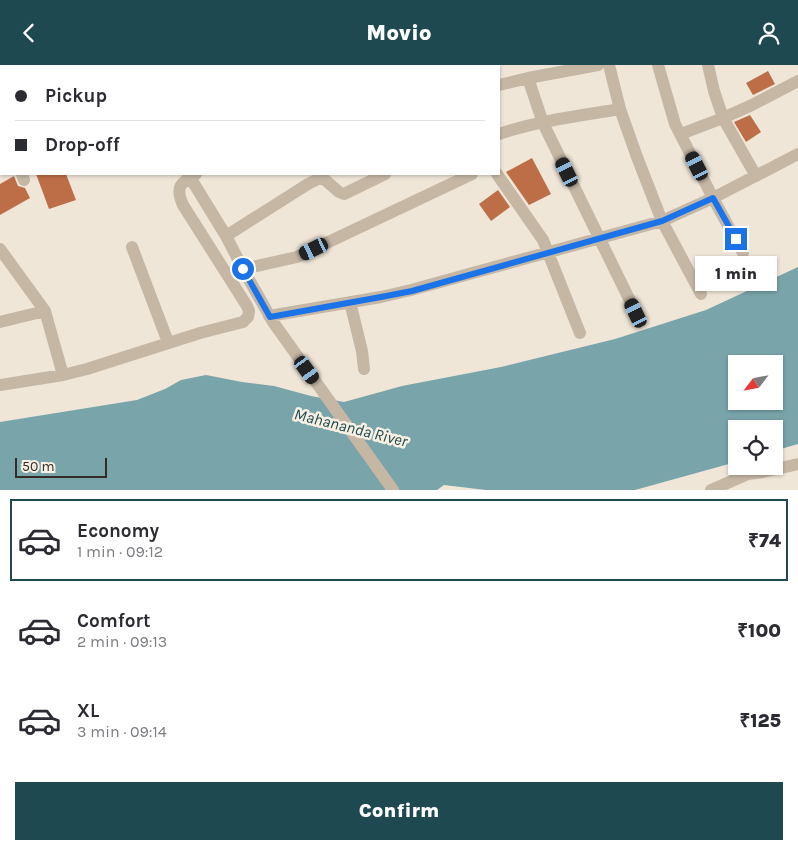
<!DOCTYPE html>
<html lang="en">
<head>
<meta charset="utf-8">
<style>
	:root { --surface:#fff; --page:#f7f7f7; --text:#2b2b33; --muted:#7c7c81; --line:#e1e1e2; --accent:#1e4951 }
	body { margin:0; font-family:Karla,sans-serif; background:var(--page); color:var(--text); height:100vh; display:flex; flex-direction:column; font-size:19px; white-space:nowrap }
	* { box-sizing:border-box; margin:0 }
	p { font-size:16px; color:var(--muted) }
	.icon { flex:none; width:28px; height:28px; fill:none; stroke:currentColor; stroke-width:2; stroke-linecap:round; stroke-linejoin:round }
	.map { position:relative; height:425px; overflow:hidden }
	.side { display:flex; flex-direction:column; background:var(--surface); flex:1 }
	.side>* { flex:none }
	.top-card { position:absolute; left:0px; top:0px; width:500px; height:110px; box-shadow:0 1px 4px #0004; display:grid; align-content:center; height:110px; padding:0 15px; background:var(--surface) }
	.needle { width:32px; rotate:238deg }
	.fabs { position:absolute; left:728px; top:290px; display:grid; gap:10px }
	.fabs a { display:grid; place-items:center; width:55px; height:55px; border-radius:0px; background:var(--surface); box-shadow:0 1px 4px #0004; font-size:25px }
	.scale { position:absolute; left:15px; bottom:12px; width:92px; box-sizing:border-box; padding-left:5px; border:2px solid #322b26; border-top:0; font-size:14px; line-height:18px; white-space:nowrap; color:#322b26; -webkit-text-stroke:4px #f7f0e3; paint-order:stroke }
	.end { position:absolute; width:22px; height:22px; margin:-11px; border:6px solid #1a73e8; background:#fff; box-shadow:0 0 0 2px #fff }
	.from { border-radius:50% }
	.bubble { position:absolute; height:35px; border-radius:0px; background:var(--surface); box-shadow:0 1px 4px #0004; font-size:16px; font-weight:800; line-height:35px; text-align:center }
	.car { position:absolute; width:15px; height:30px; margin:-15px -8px; border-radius:6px; box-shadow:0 0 4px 1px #0007; background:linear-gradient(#222 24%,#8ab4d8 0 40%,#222 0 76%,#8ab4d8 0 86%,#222 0) }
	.top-card b { display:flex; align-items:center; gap:18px; height:48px; font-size:19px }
	.top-card b+b { border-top:1px solid var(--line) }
	.top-card i { width:12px; height:12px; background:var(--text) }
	ul { padding:9px 0 0; list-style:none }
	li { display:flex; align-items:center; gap:15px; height:82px; margin:0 10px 8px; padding:0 5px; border:2px solid transparent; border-radius:0px }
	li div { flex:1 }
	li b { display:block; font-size:19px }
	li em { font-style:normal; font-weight:800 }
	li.on { border-color:var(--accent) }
	li>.icon { width:45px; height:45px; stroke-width:1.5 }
	.cta { display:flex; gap:10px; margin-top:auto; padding:10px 15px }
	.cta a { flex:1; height:58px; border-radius:0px; background:var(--accent); color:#fff; font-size:20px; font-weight:800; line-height:58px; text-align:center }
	header { display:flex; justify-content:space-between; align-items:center; height:65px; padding:0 15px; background:var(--accent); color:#fff; font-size:22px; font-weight:800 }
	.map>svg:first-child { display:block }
	.water { fill:#79a4aa; fill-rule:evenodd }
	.building { fill:#be6e46 }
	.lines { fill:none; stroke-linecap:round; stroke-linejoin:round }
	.minor { stroke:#c6b7a5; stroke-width:12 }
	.route { stroke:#1a73e8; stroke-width:6 }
	.labels { text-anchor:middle; stroke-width:5; stroke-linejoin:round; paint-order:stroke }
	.water-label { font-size:16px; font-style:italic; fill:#1e4951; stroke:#f7f0e3 }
</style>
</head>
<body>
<header><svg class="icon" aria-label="back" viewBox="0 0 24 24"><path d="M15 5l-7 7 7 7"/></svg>Movio<svg class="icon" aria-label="person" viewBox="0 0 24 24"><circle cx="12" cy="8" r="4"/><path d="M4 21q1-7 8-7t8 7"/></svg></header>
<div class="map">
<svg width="798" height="425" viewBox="0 0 798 425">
	<rect width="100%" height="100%" fill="#efe6d8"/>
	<path class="water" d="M798,202V379L774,386V364H736V397L635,425H486L444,420L437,425H0V357L137,335L165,324L181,315L206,310L242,317L274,321L311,331L344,337L402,321L501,302L615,274L706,245ZM736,299H774V336H736Z"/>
	<path class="building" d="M768,6L775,19L753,30L746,18Z
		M750,50L761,67L746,77L734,57Z
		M532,93L551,129L529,140L506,107Z
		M36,109H66L76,135L49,144Z
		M14,111L18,121L25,123L30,133L0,150V119Z
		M498,125L510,142L491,156L479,139Z"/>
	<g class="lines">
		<path class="minor" d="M51,0L52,1
			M121,0L122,1
			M279,0V1
			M319,0V1
			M421,0L422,1
			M609,0L620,44L637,92L662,156L701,229
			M658,0L675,59L713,133L743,188
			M708,0L714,26L723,53L756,111
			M238,1H239
			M387,1L389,0
			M528,13L543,58L636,248
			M499,20L528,13L598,0
			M0,26L1,31
			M499,69C537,56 579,51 620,44
			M681,69L723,53L752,40L798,16
			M22,109L24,115
			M188,109L226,171L243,204L273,257L393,425
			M497,109L543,175L580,268
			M226,171L308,119L318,114H324L339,127L344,129L385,109
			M132,182L168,277
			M0,184L45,246L63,310
			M243,204L297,192L472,109
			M350,237L362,286L364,304
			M269,251L381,232L411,225L662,156L713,133L798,89
			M0,257L45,246
			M0,320L63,310L87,304L200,268L243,257L248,252L249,246L247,241L183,140C175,122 180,118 196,109
			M711,425L748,409L763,407L798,399"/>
	</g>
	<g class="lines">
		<path class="route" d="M243,204L270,252L381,232L412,226L662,156L713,133L736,174"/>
	</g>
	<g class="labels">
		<g class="water-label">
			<text transform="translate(351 362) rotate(14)" y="6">Mahananda River</text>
		</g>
	</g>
</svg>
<div class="fabs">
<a><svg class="needle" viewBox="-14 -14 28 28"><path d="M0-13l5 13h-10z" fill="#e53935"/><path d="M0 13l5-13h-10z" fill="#7c7c81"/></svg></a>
<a><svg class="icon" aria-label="locate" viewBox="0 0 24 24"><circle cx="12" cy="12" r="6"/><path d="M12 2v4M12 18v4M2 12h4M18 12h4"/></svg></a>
</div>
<div class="scale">50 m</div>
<i class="end from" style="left:243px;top:204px"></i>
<i class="end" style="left:736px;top:174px"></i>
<div class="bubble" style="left:695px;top:191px;width:82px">1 min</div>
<i class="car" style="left:697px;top:101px;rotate:333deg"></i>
<i class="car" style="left:567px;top:107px;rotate:334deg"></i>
<i class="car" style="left:314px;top:184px;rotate:244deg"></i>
<i class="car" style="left:636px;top:248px;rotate:334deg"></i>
<i class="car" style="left:307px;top:305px;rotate:144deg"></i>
<div class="top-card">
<b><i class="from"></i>Pickup</b>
<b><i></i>Drop-off</b>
</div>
</div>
<section class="side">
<ul>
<li class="on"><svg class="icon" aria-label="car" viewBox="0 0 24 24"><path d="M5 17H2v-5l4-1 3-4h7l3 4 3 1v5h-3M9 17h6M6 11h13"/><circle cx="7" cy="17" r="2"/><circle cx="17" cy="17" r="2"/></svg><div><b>Economy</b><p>1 min · 09:12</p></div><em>₹74</em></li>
<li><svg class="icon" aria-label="car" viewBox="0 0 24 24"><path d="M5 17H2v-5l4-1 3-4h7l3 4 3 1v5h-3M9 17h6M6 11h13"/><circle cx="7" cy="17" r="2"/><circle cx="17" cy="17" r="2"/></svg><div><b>Comfort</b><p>2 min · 09:13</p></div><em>₹100</em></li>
<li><svg class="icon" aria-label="car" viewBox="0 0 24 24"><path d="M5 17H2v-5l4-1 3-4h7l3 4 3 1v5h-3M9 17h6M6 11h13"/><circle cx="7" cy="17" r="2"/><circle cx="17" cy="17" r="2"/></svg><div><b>XL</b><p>3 min · 09:14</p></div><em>₹125</em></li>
</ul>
<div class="cta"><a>Confirm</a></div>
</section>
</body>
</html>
